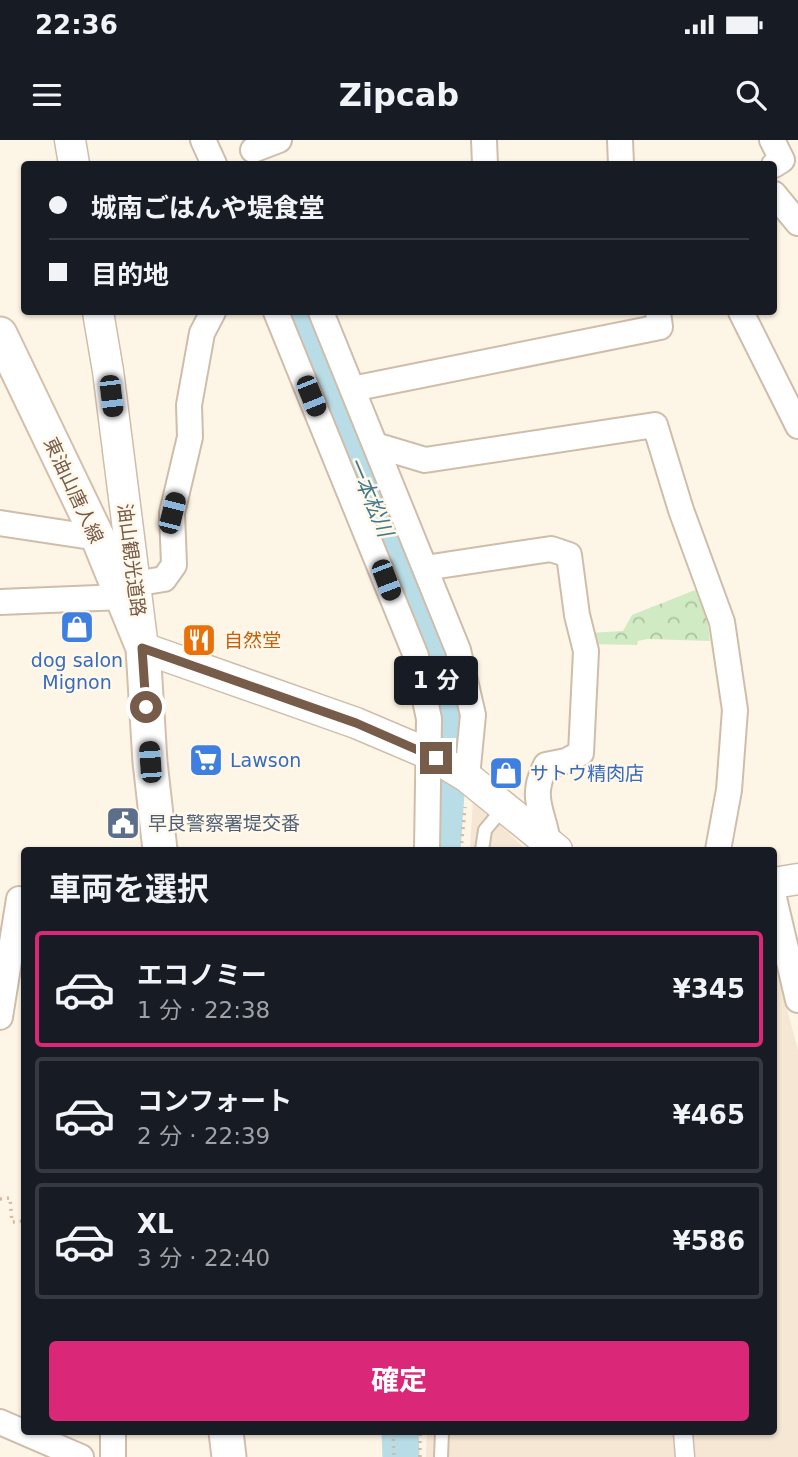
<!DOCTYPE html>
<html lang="ja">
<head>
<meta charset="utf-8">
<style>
	:root { --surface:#171b24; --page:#242831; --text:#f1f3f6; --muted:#9ea1a6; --line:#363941; --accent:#db2777 }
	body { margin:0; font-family:"DejaVu Sans","Noto Sans JP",sans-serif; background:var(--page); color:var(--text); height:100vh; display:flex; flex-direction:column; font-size:26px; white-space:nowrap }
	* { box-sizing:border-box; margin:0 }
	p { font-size:23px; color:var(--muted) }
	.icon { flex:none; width:38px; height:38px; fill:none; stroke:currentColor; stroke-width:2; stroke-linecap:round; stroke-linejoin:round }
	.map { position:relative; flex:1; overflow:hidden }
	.details { position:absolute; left:21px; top:707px; width:756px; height:588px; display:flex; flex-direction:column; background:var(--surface); border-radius:7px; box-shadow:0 2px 5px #0004 }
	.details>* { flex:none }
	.banner { position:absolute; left:21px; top:21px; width:756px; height:154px; border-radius:7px; box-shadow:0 2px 5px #0004; display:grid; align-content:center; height:154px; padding:0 28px; background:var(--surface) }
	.end { position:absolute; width:32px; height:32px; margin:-16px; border:9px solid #765c49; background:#fff; box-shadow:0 0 0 4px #fff }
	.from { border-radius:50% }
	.bubble { position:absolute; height:49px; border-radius:7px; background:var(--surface); box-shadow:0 2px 5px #0004; font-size:23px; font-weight:700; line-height:49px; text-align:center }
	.car { position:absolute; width:21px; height:42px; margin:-21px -10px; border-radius:9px; box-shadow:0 0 5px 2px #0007; background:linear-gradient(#222 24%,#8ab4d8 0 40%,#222 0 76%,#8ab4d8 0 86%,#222 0) }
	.banner b { display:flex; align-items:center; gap:24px; height:66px; font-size:26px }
	.banner b+b { border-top:2px solid var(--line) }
	.banner i { width:18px; height:18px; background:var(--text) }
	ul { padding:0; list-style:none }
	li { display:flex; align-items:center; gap:21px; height:116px; margin:0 14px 10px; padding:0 14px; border:4px solid var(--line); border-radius:7px }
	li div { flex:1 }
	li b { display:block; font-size:26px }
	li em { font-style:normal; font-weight:700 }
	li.on { border-color:var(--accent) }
	li>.icon { width:63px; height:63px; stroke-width:1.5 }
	h2 { padding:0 28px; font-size:32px; line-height:84px }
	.primary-button { display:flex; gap:14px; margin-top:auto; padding:14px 28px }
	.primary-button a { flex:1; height:80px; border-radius:7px; background:var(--accent); color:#fff; font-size:28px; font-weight:700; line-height:80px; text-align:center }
	.status { display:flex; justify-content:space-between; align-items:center; height:49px; padding:0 35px; background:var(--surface); direction:ltr }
	.status svg { height:19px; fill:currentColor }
	header { display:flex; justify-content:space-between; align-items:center; height:91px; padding:0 28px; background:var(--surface); font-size:32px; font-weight:700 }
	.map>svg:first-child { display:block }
	.residential { fill:#f5e7d3 }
	.park { fill:url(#park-crowns) }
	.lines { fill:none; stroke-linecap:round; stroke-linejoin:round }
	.river { stroke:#b8dde7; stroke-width:37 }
	.service-casing { stroke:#cfbdab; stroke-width:16 }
	.pedestrian-casing { stroke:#cfbdab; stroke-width:21 }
	.minor-casing { stroke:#cfbdab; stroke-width:28 }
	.tertiary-casing { stroke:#cfbdab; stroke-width:33 }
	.secondary-casing { stroke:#d4bfab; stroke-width:37 }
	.path { stroke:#d8b89e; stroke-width:3.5; stroke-dasharray:2 5; stroke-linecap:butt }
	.service { stroke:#fff; stroke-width:12 }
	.pedestrian { stroke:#fff; stroke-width:18 }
	.minor { stroke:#fff; stroke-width:24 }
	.tertiary { stroke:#fff; stroke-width:30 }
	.secondary { stroke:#fff; stroke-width:33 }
	.route { stroke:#765c49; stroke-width:9 }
	.labels { text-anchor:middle; stroke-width:5; stroke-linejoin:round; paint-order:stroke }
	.street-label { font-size:19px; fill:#765c49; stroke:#fff8eb }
	.food-label { font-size:19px; fill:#c56008; stroke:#fff8eb; text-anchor:start }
	.shop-label { font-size:19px; fill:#366cbe; stroke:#fff8eb; text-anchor:start }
	.service-label { font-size:19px; fill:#4e5e75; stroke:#fff8eb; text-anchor:start }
	.water-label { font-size:21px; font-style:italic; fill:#427a8b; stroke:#fff8eb }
</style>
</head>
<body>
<div class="status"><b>22:36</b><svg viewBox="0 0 49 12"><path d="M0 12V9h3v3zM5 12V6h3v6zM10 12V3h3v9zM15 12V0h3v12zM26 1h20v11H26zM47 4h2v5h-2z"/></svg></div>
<header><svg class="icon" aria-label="menu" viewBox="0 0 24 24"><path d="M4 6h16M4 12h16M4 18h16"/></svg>Zipcab<svg class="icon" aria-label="search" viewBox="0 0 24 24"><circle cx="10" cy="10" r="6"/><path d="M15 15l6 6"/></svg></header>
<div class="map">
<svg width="798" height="1317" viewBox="0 0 798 1317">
	<defs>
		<pattern id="park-crowns" width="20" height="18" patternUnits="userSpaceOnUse" patternTransform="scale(1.75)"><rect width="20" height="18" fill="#d0ebc3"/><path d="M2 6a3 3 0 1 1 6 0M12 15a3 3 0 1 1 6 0" fill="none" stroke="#adc2a0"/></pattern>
	</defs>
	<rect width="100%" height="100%" fill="#fdf5e5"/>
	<path class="residential" d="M473,660L483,668L526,710H470Z
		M774,821L798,910V1317H426L427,1292H774Z"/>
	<path class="park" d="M695,450L706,470L710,501L647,499L638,501L637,505L589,504V493L623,491L632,475Z"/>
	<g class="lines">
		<path class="river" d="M290,172L447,539L452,610L446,653L442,710
			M400,1292L401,1317"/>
		<g class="service-casing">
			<path id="service" d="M482,710L485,690L505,666
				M441,1317L442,1292"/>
		</g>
		<g class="pedestrian-casing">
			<path id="pedestrian" d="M683,1292L685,1317"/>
		</g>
		<g class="minor-casing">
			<path id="minor" d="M203,0L214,24
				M484,0L485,24
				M620,0L621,24
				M772,0L782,20L774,25
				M253,10L279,0
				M774,54L798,83
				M276,172L416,516L429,579L427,709
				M321,172L458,510L473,575L467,637
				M741,172L798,286
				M352,249L660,187L658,172
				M375,305L425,320L655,285L681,370L722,482L735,570L729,650L718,710
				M0,383L98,398
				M425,428L551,409L569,415L577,475L586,511L581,613L566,621L546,625C529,658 543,670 548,702
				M134,444L164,439L174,425L172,373L190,297L189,265L202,193L213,172
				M0,462L122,457
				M774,758L798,860
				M0,877L19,759
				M0,1282L81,1317
				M113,1292V1317"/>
		</g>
		<g class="tertiary-casing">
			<path id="tertiary" d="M70,0L74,24
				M98,172L108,231L143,508L356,583L429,614L467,637L557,710
				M774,743L798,739"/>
		</g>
		<g class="secondary-casing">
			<path id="secondary" d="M0,194L98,398L143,508L150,622L160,710
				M226,1292L229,1317"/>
		</g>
		<path class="path" d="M461,710L465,667
			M0,1059L10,1058L12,1082L24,1081
			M393,1292L394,1317
			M420,1317V1292"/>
		<use href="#service" class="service"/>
		<use href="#pedestrian" class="pedestrian"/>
		<use href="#minor" class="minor"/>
		<use href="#tertiary" class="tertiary"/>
		<use href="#secondary" class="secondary"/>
	</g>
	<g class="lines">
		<path class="route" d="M146,567L142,508L356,583L436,618"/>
	</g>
	<defs>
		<g id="shop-square" transform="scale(1.75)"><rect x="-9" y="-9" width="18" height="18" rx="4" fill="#3f7fe0" stroke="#fff8eb"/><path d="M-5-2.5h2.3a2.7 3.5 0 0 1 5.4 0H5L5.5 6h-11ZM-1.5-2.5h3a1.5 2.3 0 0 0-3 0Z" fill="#fff"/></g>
		<g id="restaurant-square" transform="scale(1.75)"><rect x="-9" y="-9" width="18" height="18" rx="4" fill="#e8710a" stroke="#fff8eb"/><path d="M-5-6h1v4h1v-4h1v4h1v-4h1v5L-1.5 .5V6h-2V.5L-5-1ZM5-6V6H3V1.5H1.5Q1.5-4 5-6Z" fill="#fff"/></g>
		<g id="supermarket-square" transform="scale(1.75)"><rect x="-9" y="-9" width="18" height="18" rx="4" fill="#3f7fe0" stroke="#fff8eb"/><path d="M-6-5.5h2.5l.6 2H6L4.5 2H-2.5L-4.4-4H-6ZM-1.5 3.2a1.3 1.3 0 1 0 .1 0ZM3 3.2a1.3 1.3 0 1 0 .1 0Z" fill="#fff"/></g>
		<g id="civic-square" transform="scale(1.75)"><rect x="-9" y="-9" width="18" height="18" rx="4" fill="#5c6f8a" stroke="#fff8eb"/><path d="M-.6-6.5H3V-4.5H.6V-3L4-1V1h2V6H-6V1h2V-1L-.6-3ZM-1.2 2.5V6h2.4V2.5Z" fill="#fff"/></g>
	</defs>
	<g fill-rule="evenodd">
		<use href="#shop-square" x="77" y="487"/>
		<use href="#restaurant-square" x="199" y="500"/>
		<use href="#supermarket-square" x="206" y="620"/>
		<use href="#shop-square" x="506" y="633"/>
		<use href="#civic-square" x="123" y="683"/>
	</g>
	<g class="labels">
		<g class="street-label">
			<text transform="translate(74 350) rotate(65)" y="7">東油山唐人線</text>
			<text transform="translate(132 420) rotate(83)" y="7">油山観光道路</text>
		</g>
		<g class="food-label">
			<text x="224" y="507">自然堂</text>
		</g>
		<g class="shop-label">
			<text x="77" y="527" text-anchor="middle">dog salon<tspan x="77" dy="22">Mignon</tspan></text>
			<text x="230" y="627">Lawson</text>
			<text x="530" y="640">サトウ精肉店</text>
		</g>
		<g class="service-label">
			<text x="148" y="690">早良警察署堤交番</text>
		</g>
		<g class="water-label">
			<text transform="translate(370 357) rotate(67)" y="7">一本松川</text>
		</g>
	</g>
</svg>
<i class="end from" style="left:146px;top:567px"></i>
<i class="end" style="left:436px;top:618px"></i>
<div class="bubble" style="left:394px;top:516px;width:84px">1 分</div>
<i class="car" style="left:111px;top:256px;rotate:173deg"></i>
<i class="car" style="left:311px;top:256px;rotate:158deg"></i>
<i class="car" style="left:172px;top:373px;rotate:14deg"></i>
<i class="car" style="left:386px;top:440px;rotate:159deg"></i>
<i class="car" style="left:150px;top:622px;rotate:356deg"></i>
<div class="banner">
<b><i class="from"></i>城南ごはんや堤食堂</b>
<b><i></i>目的地</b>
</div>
<section class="details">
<h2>車両を選択</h2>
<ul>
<li class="on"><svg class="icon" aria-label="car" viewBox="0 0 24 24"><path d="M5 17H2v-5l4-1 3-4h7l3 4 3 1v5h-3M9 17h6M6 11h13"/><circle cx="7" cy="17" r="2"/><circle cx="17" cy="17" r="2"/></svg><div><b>エコノミー</b><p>1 分 · 22:38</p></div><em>¥345</em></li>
<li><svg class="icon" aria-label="car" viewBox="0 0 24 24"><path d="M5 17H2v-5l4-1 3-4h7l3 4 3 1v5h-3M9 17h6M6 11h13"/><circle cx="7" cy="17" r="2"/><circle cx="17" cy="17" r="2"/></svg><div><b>コンフォート</b><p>2 分 · 22:39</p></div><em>¥465</em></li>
<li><svg class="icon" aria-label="car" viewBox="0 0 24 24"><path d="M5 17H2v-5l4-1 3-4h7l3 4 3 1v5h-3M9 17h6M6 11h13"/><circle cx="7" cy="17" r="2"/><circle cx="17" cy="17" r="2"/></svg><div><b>XL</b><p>3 分 · 22:40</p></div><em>¥586</em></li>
</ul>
<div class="primary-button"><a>確定</a></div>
</section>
</div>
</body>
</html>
